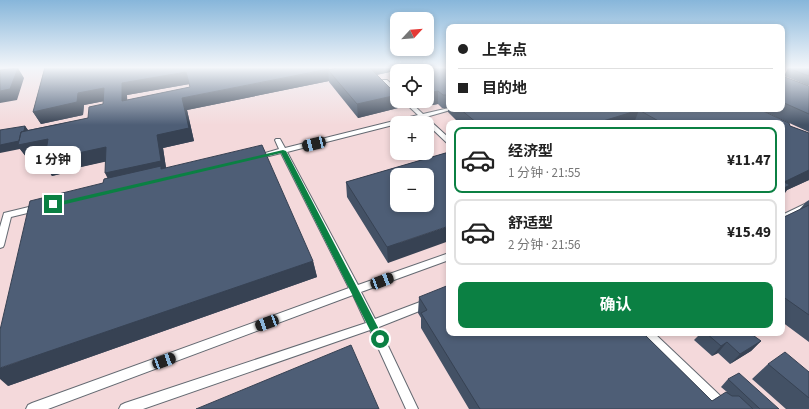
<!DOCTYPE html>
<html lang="zh">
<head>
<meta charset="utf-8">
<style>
	:root { --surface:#fff; --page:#f6f6f6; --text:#222; --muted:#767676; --line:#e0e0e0; --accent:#0b8043 }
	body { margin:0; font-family:"Source Sans 3","Noto Sans SC",sans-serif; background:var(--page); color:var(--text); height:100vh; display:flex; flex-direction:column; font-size:15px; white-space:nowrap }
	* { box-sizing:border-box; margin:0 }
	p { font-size:13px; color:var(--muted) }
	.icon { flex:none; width:22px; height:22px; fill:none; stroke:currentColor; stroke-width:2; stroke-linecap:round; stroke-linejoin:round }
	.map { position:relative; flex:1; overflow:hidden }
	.details { position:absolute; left:446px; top:120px; width:339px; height:216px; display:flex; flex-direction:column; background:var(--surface); border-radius:8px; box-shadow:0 2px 6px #0003 }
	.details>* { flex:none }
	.guide { position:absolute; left:446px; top:24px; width:339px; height:88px; border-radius:8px; box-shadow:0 2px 6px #0003; display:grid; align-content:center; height:88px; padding:0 12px; background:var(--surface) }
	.needle { width:26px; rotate:64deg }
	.tools { position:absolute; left:390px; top:12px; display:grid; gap:8px }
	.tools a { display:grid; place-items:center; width:44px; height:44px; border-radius:8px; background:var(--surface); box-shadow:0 2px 6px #0003; font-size:20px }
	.end { position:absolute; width:18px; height:18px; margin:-9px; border:5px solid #0b8043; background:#fff; box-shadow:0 0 0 2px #fff }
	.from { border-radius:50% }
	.bubble { position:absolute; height:28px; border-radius:8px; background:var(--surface); box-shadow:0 2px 6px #0003; font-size:13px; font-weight:700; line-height:28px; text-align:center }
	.car { position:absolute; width:12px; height:24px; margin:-12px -6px; border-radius:5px; box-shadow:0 0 3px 1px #0007; background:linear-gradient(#222 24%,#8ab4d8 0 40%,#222 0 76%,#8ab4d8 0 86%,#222 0) }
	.guide b { display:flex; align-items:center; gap:14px; height:38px; font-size:15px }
	.guide b+b { border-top:1px solid var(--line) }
	.guide i { width:10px; height:10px; background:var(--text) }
	ul { padding:7px 0 0; list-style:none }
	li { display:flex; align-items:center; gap:12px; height:66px; margin:0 8px 6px; padding:0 4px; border:2px solid var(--line); border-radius:8px }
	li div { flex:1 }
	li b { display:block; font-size:15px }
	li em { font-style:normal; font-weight:700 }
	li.current { border-color:var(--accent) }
	li>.icon { width:36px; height:36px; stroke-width:1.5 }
	.action { display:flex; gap:8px; margin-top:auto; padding:8px 12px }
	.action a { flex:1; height:46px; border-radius:8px; background:var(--accent); color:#fff; font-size:16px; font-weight:700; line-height:46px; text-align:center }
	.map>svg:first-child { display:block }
	.industrial { fill:#f4d9db; fill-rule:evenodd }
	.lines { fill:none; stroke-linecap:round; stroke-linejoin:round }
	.minor-casing { stroke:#646a72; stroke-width:2 }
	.minor { fill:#fff; fill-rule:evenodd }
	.wall { fill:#435165; fill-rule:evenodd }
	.shaded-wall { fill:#374253 }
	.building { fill:#4e5e76; stroke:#374253; fill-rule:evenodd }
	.route { fill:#0b8043 }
</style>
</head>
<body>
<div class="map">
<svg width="809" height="409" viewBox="0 0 809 409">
	<rect width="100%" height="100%" fill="#e4ebf5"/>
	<path class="industrial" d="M0,67H449V109H782V67H801L809,72V409H0ZM397,71H427V101H397ZM397,123H427V153H397ZM449,123H782V333H449ZM397,175H427V205H397Z"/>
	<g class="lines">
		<g class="minor-casing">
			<path id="minor" d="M383,80H387L397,89V94L383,82Z
				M403,101H409L423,114L449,108V109H454L426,117L449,138V144L447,143L427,124V123L421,118L397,123V124L287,152L358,285L449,253V260L361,292L375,319L428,299L432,300L433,303L432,306L379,327L418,409H406L370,330L143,409H119L121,405L125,403L366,323L353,295L48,409H26L28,405L32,403L349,288L281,153L257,159L253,157L255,156L279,149L275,140L276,139H280L285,148L418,115Z
				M809,202V208L782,221V215Z
				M37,205L40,206L41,208L40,210L11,217L4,245L3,247L0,248V227L4,213Z
				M642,333H654L730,405L732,409H717L643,336Z"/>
		</g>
		<use href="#minor" class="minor"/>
	</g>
	<path class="wall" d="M45,67L329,69L342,67H449V109H755L790,126L809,133V180L787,190L782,197V123H459L448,112V108H442L438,104L427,106L422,101H427V71H397V78L390,72L376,75L398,108L358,118L329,82V81L187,110L194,141L163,148L166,168L313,261L317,277L8,386L103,183L108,178L106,161L72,169V171L52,176L44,163L45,154L27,158L20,149L25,126L28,130L88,118L103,104L104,101L84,105L83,115L41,124L33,112ZM189,84L190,87L127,100V95Z
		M809,67V85H807L784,76L788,68Z
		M782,76L809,86V132L759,109H782Z
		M449,152L388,263L347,197L346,182Z
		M809,200V342L782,322V218L799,210L806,202Z
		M419,297L449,333H648L646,336L712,401L727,392L721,387L728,379L779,409H469L421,328V318L418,313Z
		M695,333H750L761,341L751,351L730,364L718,353L712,356L694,340L698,336Z
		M768,364L809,372V409H786L752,379Z"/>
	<path class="shaded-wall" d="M351,67H390V72L367,77Z
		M18,68L24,78L17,100L0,103V91Z
		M328,70L329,81L187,110L194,141L163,148L167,174L112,187L105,173L157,135L182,98Z
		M186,72L190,84L127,95L128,113L122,101V83Z
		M104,88L110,100L84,105L83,115L41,124L33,112L78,93Z
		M438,91V104L427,106L428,93Z
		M397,95L398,108L358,118L357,104Z
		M639,110L634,123H602L603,121Z
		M25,126L30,133L48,139L56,152L27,158L20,149L0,153V145Z
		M106,147L113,160L72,169V171L52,176L44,163L64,156Z
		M809,170V180L787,190L782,197V184L784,182Z
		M449,226V241L388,263L387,247Z
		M313,261L317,277L8,386L0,379V368Z
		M761,341L751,351L730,364L740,354Z
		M727,342L718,353L712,356L721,346Z"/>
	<path class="building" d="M45,67H328L329,69L182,98L189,128L157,135L161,161L105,173L106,147L64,156V158L44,163L48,139L18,145L21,132L88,118L89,107L103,104L104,88L78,93L77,102L33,112ZM186,72L190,87L122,101V83Z
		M342,67H369L397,95L357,104L328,70Z
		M399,67H449V95H443L438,91L428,93L427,92V71H403Z
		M790,67H809V76L788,68Z
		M18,68L10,89L0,91V70Z
		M782,76L809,86V114L782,102Z
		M460,109H755L758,111H763L789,123L790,126L809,133V170L784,182L790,185L782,189V123H662L639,110L603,121L607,123H477Z
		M25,126L24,131L21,132L19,141L0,145V130Z
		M262,145L313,261L0,368V330L30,201L103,183L104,179L161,166V169Z
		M449,152V226L387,247L346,182ZM397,175H427V205H397Z
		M809,205V315L782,296V218Z
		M449,285V333H646L644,334L712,401L726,392L732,396H739L753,409H480L421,313L427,310L419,297Z
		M706,333H750L761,341L740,354L727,342L721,346Z
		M351,345L379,409H196Z
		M785,352L809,372V398L768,364Z
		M739,373L779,409H760L728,379Z"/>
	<linearGradient id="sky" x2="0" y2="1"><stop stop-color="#87b6da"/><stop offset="0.54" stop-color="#f3f6fa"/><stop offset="1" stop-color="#f3f6fa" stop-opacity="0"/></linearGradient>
	<rect width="809" height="125" fill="url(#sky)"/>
	<path class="route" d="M283,150L286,151L383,337V342H376L281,153L53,207L50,204Z"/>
</svg>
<div class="tools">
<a><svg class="needle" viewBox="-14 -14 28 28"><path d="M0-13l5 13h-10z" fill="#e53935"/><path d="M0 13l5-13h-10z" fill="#767676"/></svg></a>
<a><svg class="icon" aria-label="locate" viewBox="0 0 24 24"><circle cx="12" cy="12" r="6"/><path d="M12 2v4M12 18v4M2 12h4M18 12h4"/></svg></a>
<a>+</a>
<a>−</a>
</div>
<i class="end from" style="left:380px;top:339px"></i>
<i class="end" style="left:53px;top:204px"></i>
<div class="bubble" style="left:25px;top:146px;width:56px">1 分钟</div>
<i class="car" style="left:314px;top:144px;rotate:256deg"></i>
<i class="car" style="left:382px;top:281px;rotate:69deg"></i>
<i class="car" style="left:267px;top:323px;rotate:250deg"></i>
<i class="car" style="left:164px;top:361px;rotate:70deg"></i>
<div class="guide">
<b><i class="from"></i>上车点</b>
<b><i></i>目的地</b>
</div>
<section class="details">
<ul>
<li class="current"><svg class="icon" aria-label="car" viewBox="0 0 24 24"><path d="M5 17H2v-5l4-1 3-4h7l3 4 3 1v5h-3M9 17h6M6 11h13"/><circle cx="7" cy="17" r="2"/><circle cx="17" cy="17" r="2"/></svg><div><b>经济型</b><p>1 分钟 · 21:55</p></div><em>¥11.47</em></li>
<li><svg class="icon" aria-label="car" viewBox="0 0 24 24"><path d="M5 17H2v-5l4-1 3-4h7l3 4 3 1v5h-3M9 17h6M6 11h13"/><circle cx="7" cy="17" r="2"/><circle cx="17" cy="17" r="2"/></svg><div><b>舒适型</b><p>2 分钟 · 21:56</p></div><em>¥15.49</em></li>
</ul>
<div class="action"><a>确认</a></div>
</section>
</div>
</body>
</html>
